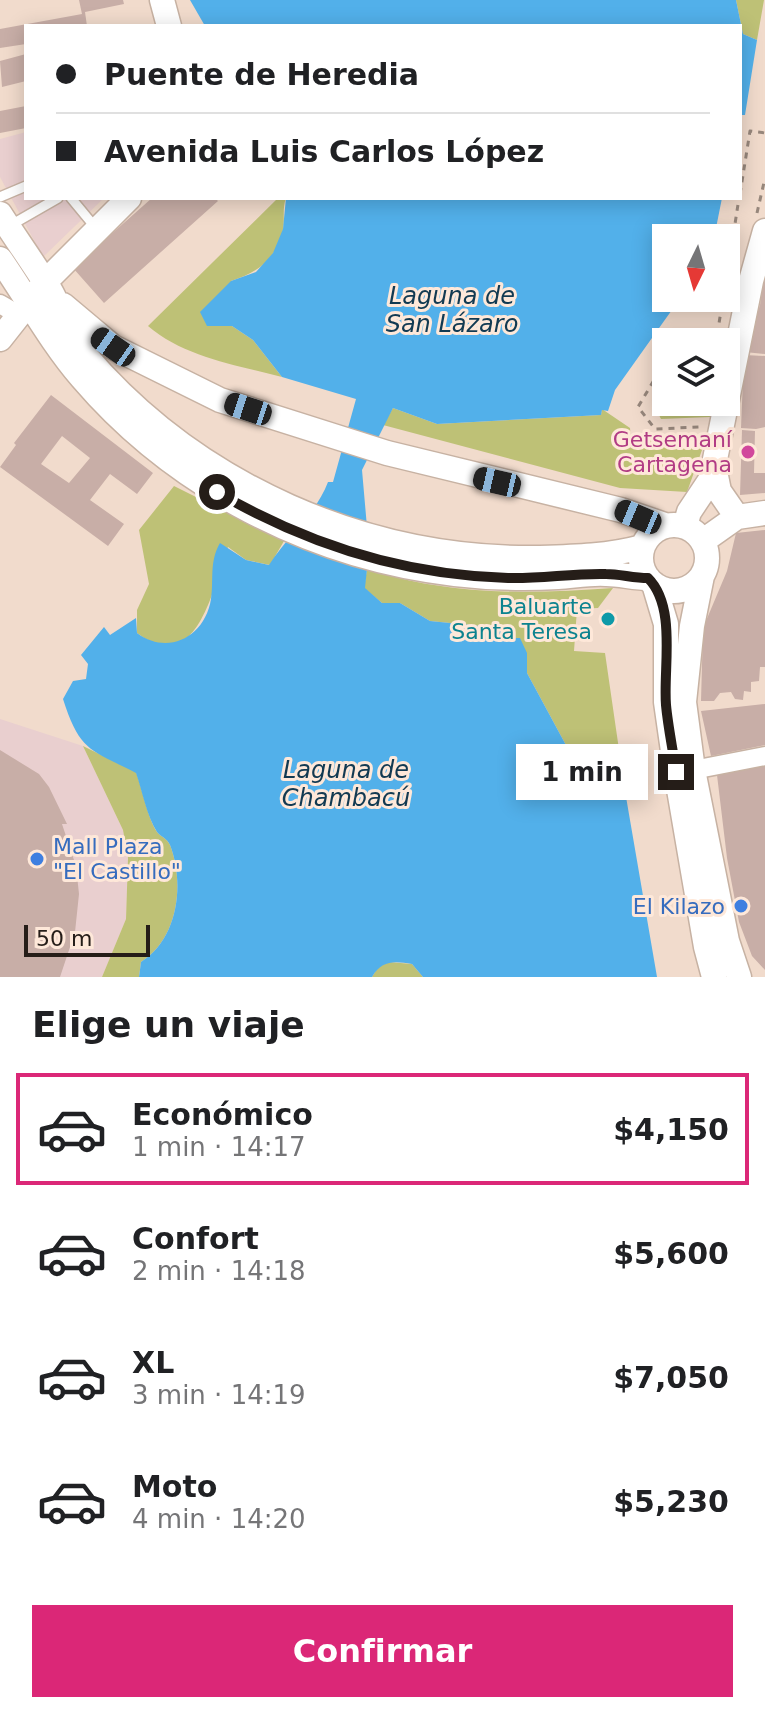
<!DOCTYPE html>
<html lang="es">
<head>
<meta charset="utf-8">
<style>
	:root { --surface:#fff; --page:#f6f6f6; --text:#202124; --muted:#757577; --line:#e0e0e0; --accent:#db2777 }
	body { margin:0; font-family:"DejaVu Sans",sans-serif; background:var(--page); color:var(--text); height:100vh; display:flex; flex-direction:column; font-size:30px; white-space:nowrap }
	* { box-sizing:border-box; margin:0 }
	p { font-size:26px; color:var(--muted) }
	.icon { flex:none; width:44px; height:44px; fill:none; stroke:currentColor; stroke-width:2; stroke-linecap:round; stroke-linejoin:round }
	.map { position:relative; height:977px; overflow:hidden }
	.panel { display:flex; flex-direction:column; background:var(--surface); flex:1 }
	.panel>* { flex:none }
	.hud { position:absolute; left:24px; top:24px; width:718px; height:176px; border-radius:0px; box-shadow:0 4px 20px #0003; display:grid; align-content:center; height:176px; padding:0 32px; background:var(--surface) }
	.needle { width:52px; rotate:185deg }
	.fabs { position:absolute; left:652px; top:224px; display:grid; gap:16px }
	.fabs a { display:grid; place-items:center; width:88px; height:88px; border-radius:0px; background:var(--surface); box-shadow:0 4px 20px #0003; font-size:40px }
	.scale { position:absolute; left:24px; bottom:20px; width:126px; box-sizing:border-box; padding-left:8px; border:4px solid #251d18; border-top:0; font-size:22px; line-height:28px; white-space:nowrap; color:#251d18; -webkit-text-stroke:6px #fee8d9; paint-order:stroke }
	.end { position:absolute; width:36px; height:36px; margin:-18px; border:10px solid #251d18; background:#fff; box-shadow:0 0 0 4px #fff }
	.from { border-radius:50% }
	.bubble { position:absolute; height:56px; border-radius:0px; background:var(--surface); box-shadow:0 4px 20px #0003; font-size:26px; font-weight:700; line-height:56px; text-align:center }
	.car { position:absolute; width:24px; height:48px; margin:-24px -12px; border-radius:10px; box-shadow:0 0 6px 2px #0007; background:linear-gradient(#222 24%,#8ab4d8 0 40%,#222 0 76%,#8ab4d8 0 86%,#222 0) }
	.hud b { display:flex; align-items:center; gap:28px; height:76px; font-size:30px }
	.hud b+b { border-top:2px solid var(--line) }
	.hud i { width:20px; height:20px; background:var(--text) }
	ul { padding:0; list-style:none }
	li { display:flex; align-items:center; gap:24px; height:112px; margin:0 16px 12px; padding:0 16px; border:4px solid transparent; border-radius:0px }
	li div { flex:1 }
	li b { display:block; font-size:30px }
	li em { font-style:normal; font-weight:700 }
	li.current { border-color:var(--accent) }
	li>.icon { width:72px; height:72px; stroke-width:1.5 }
	h2 { padding:0 32px; font-size:36px; line-height:96px }
	.cta { display:flex; gap:16px; margin-top:auto; padding:16px 32px }
	.cta a { flex:1; height:92px; border-radius:0px; background:var(--accent); color:#fff; font-size:32px; font-weight:700; line-height:92px; text-align:center }
	.map>svg:first-child { display:block }
	.commercial { fill:#e9cfcf }
	.green { fill:#bec176 }
	.water { fill:#52b0ea }
	.building { fill:#c8aea7; fill-rule:evenodd }
	.lines { fill:none; stroke-linecap:round; stroke-linejoin:round }
	.lane-casing { stroke:#c7b2a3; stroke-width:12 }
	.street-casing { stroke:#c7b2a3; stroke-width:21 }
	.secondary-casing { stroke:#c7b2a3; stroke-width:27 }
	.path { stroke:#97877c; stroke-width:3; stroke-dasharray:6 6; stroke-linecap:butt }
	.lane { stroke:#fff; stroke-width:9 }
	.street { stroke:#fff; stroke-width:18 }
	.secondary { stroke:#fff; stroke-width:24 }
	.route { stroke:#251d18; stroke-width:10 }
	.hotel-dot { fill:#d1479c; stroke:#fee8d9; stroke-width:3 }
	.culture-dot { fill:#0f9aa8; stroke:#fee8d9; stroke-width:3 }
	.shop-dot { fill:#3f7fe0; stroke:#fee8d9; stroke-width:3 }
	.labels { text-anchor:middle; stroke-width:6; stroke-linejoin:round; paint-order:stroke }
	.hotel-label { font-size:22px; fill:#b23c85; stroke:#fee8d9; text-anchor:end }
	.culture-label { font-size:22px; fill:#0d838f; stroke:#fee8d9; text-anchor:end }
	.shop-label { font-size:22px; fill:#366cbe; stroke:#fee8d9; text-anchor:start }
	.water-label { font-size:24px; font-style:italic; fill:#123a52; stroke:#fee8d9 }
</style>
</head>
<body>
<div class="map">
<svg width="765" height="977" viewBox="0 0 765 977">
	<rect width="100%" height="100%" fill="#f1dbcc"/>
	<path class="commercial" d="M26,132V198H104L43,257L0,177V139Z
		M0,719L83,746L123,830L128,858L126,919L102,977H0Z"/>
	<path class="green" d="M736,0H764L757,40L743,34Z
		M278,198H286C282,209 285,219 283,230C276,260 258,272 231,281L232,326L253,340L282,377C236,365 184,357 148,326Z
		M666,399V402H713L710,417L661,419L658,413Z
		M393,408L437,424L601,415L602,409L630,428L631,442L707,436L687,492L620,488L383,425Z
		M174,486L284,541L270,565L246,560L228,547C213,586 198,679 137,633V610L149,584L139,530Z
		M367,569C389,575 411,582 434,585C493,595 553,592 613,588L598,608L577,609L574,651L605,653L625,791L616,796L594,787L574,760L527,673L526,653L500,628L430,621L400,603H382L364,588Z
		M83,746L136,772C142,788 148,819 157,832C161,837 167,838 170,845C185,884 178,939 141,962L139,977H102L126,919L128,858L123,830Z
		M389,962L412,964L423,977H372L378,967Z"/>
	<path class="water" d="M190,0H736L743,34L757,40L745,115H740V26H205Z
		M286,198H722L714,238H666V298H702L700,311L674,307L615,390L608,411L602,410L601,415L437,424L393,408L362,470L369,550L365,588L382,603H400L430,621L500,628L509,638H520L527,653V673L574,760L594,787L615,796L625,791L657,977H423L412,964C394,961 382,960 372,977H139L141,962C178,939 185,884 170,845C167,838 161,837 157,832C147,817 142,790 136,773C90,749 80,752 63,699L73,681L86,679L88,664L81,655L104,627L110,635L136,618L137,633C168,656 205,637 211,599C214,579 209,562 220,543L246,560L269,565C288,535 316,514 328,482H333L356,399L282,377L253,340L232,326H207L200,312L231,281L256,272L273,253L283,229Z"/>
	<path class="building" d="M79,0H123L124,4L85,12L87,26H26V44L0,48V29L82,14Z
		M26,54V81L2,87L0,61Z
		M26,106V128L0,133V111Z
		M152,198H215L218,201L104,303L73,268Z
		M765,265V354L745,352L760,305Z
		M744,355L765,356V427L756,429L741,428Z
		M51,395L153,473L137,494L110,474L90,500L124,524L108,546L0,467L16,445L14,443ZM62,436L90,458L69,483L41,464Z
		M742,430L755,431L754,473H765V493L740,495Z
		M765,530V667H760L759,681L751,682V692L744,691L743,700L735,699L731,692L720,693L714,701H701L703,628L727,571L736,533Z
		M765,704V745L711,756L701,711Z
		M0,750L39,774L49,787L67,824H62L76,866L79,894L75,932L60,977H0Z
		M765,764V970L752,956L739,922L727,858L717,775Z"/>
	<g class="lines">
		<g class="lane-casing">
			<path id="lane" d="M0,197L26,186
				M71,198L95,227
				M11,225L58,198"/>
		</g>
		<g class="street-casing">
			<path id="street" d="M0,304L19,315
				M693,770L765,756"/>
		</g>
		<g class="secondary-casing">
			<path id="secondary" d="M162,0L169,26
				M0,214C16,239 34,264 50,290C62,311 68,335 84,354C196,486 367,561 540,558C576,557 609,556 642,547
				M0,259C27,298 51,342 82,378C175,487 313,558 455,574C489,578 523,579 558,577C574,576 590,573 606,574C620,574 634,578 648,578
				M63,305L113,347L220,400L387,453L621,510L665,525
				M0,339L45,282L129,198
				M714,466L719,491L737,517
				M641 558a33 33 0 1 1 66 0a33 33 0 1 1-66 0Z
				M685,526L689,512L711,479L751,281L765,231
				M703,541L737,517L765,513
				M702,576L692,626L684,702L693,770L727,941L739,977
				M654,584L666,624V702L676,772L706,947L714,977"/>
		</g>
		<path class="path" d="M740,194L750,131L765,133
			M757,213L765,178
			M726,282L739,198
			M677,342L682,332L717,336L723,298
			M666,360L638,407L655,429L700,427"/>
		<use href="#lane" class="lane"/>
		<use href="#street" class="street"/>
		<use href="#secondary" class="secondary"/>
	</g>
	<g class="lines">
		<path class="route" d="M217,492C306,544 404,575 508,578C541,579 573,573 606,574C620,574 633,578 648,578C677,607 663,668 666,705C668,727 673,750 676,772"/>
	</g>
	<circle class="hotel-dot" cx="748" cy="452" r="8"/>
	<circle class="culture-dot" cx="608" cy="619" r="8"/>
	<g class="shop-dot">
		<circle cx="37" cy="859" r="8"/>
		<circle cx="741" cy="906" r="8"/>
	</g>
	<g class="labels">
		<g class="hotel-label">
			<text x="732" y="447">Getsemaní<tspan x="732" dy="25">Cartagena</tspan></text>
		</g>
		<g class="culture-label">
			<text x="592" y="614">Baluarte<tspan x="592" dy="25">Santa Teresa</tspan></text>
		</g>
		<g class="shop-label">
			<text x="53" y="854">Mall Plaza<tspan x="53" dy="25">"El Castillo"</tspan></text>
			<text x="725" y="914" text-anchor="end">El Kilazo</text>
		</g>
		<g class="water-label">
			<text x="452" y="304">Laguna de<tspan x="452" dy="28">San Lázaro</tspan></text>
			<text x="346" y="778">Laguna de<tspan x="346" dy="28">Chambacú</tspan></text>
		</g>
	</g>
</svg>
<div class="fabs">
<a><svg class="needle" viewBox="-14 -14 28 28"><path d="M0-13l5 13h-10z" fill="#e53935"/><path d="M0 13l5-13h-10z" fill="#757577"/></svg></a>
<a><svg class="icon" aria-label="layers" viewBox="0 0 24 24"><path d="M12 4l9 5-9 5-9-5zM3 14l9 5 9-5"/></svg></a>
</div>
<div class="scale">50 m</div>
<i class="end from" style="left:217px;top:492px"></i>
<i class="end" style="left:676px;top:772px"></i>
<div class="bubble" style="left:516px;top:744px;width:132px">1 min</div>
<i class="car" style="left:113px;top:347px;rotate:305deg"></i>
<i class="car" style="left:248px;top:409px;rotate:288deg"></i>
<i class="car" style="left:497px;top:482px;rotate:283deg"></i>
<i class="car" style="left:638px;top:517px;rotate:293deg"></i>
<div class="hud">
<b><i class="from"></i>Puente de Heredia</b>
<b><i></i>Avenida Luis Carlos López</b>
</div>
</div>
<section class="panel">
<h2>Elige un viaje</h2>
<ul>
<li class="current"><svg class="icon" aria-label="car" viewBox="0 0 24 24"><path d="M5 17H2v-5l4-1 3-4h7l3 4 3 1v5h-3M9 17h6M6 11h13"/><circle cx="7" cy="17" r="2"/><circle cx="17" cy="17" r="2"/></svg><div><b>Económico</b><p>1 min · 14:17</p></div><em>$4,150</em></li>
<li><svg class="icon" aria-label="car" viewBox="0 0 24 24"><path d="M5 17H2v-5l4-1 3-4h7l3 4 3 1v5h-3M9 17h6M6 11h13"/><circle cx="7" cy="17" r="2"/><circle cx="17" cy="17" r="2"/></svg><div><b>Confort</b><p>2 min · 14:18</p></div><em>$5,600</em></li>
<li><svg class="icon" aria-label="car" viewBox="0 0 24 24"><path d="M5 17H2v-5l4-1 3-4h7l3 4 3 1v5h-3M9 17h6M6 11h13"/><circle cx="7" cy="17" r="2"/><circle cx="17" cy="17" r="2"/></svg><div><b>XL</b><p>3 min · 14:19</p></div><em>$7,050</em></li>
<li><svg class="icon" aria-label="car" viewBox="0 0 24 24"><path d="M5 17H2v-5l4-1 3-4h7l3 4 3 1v5h-3M9 17h6M6 11h13"/><circle cx="7" cy="17" r="2"/><circle cx="17" cy="17" r="2"/></svg><div><b>Moto</b><p>4 min · 14:20</p></div><em>$5,230</em></li>
</ul>
<div class="cta"><a>Confirmar</a></div>
</section>
</body>
</html>
